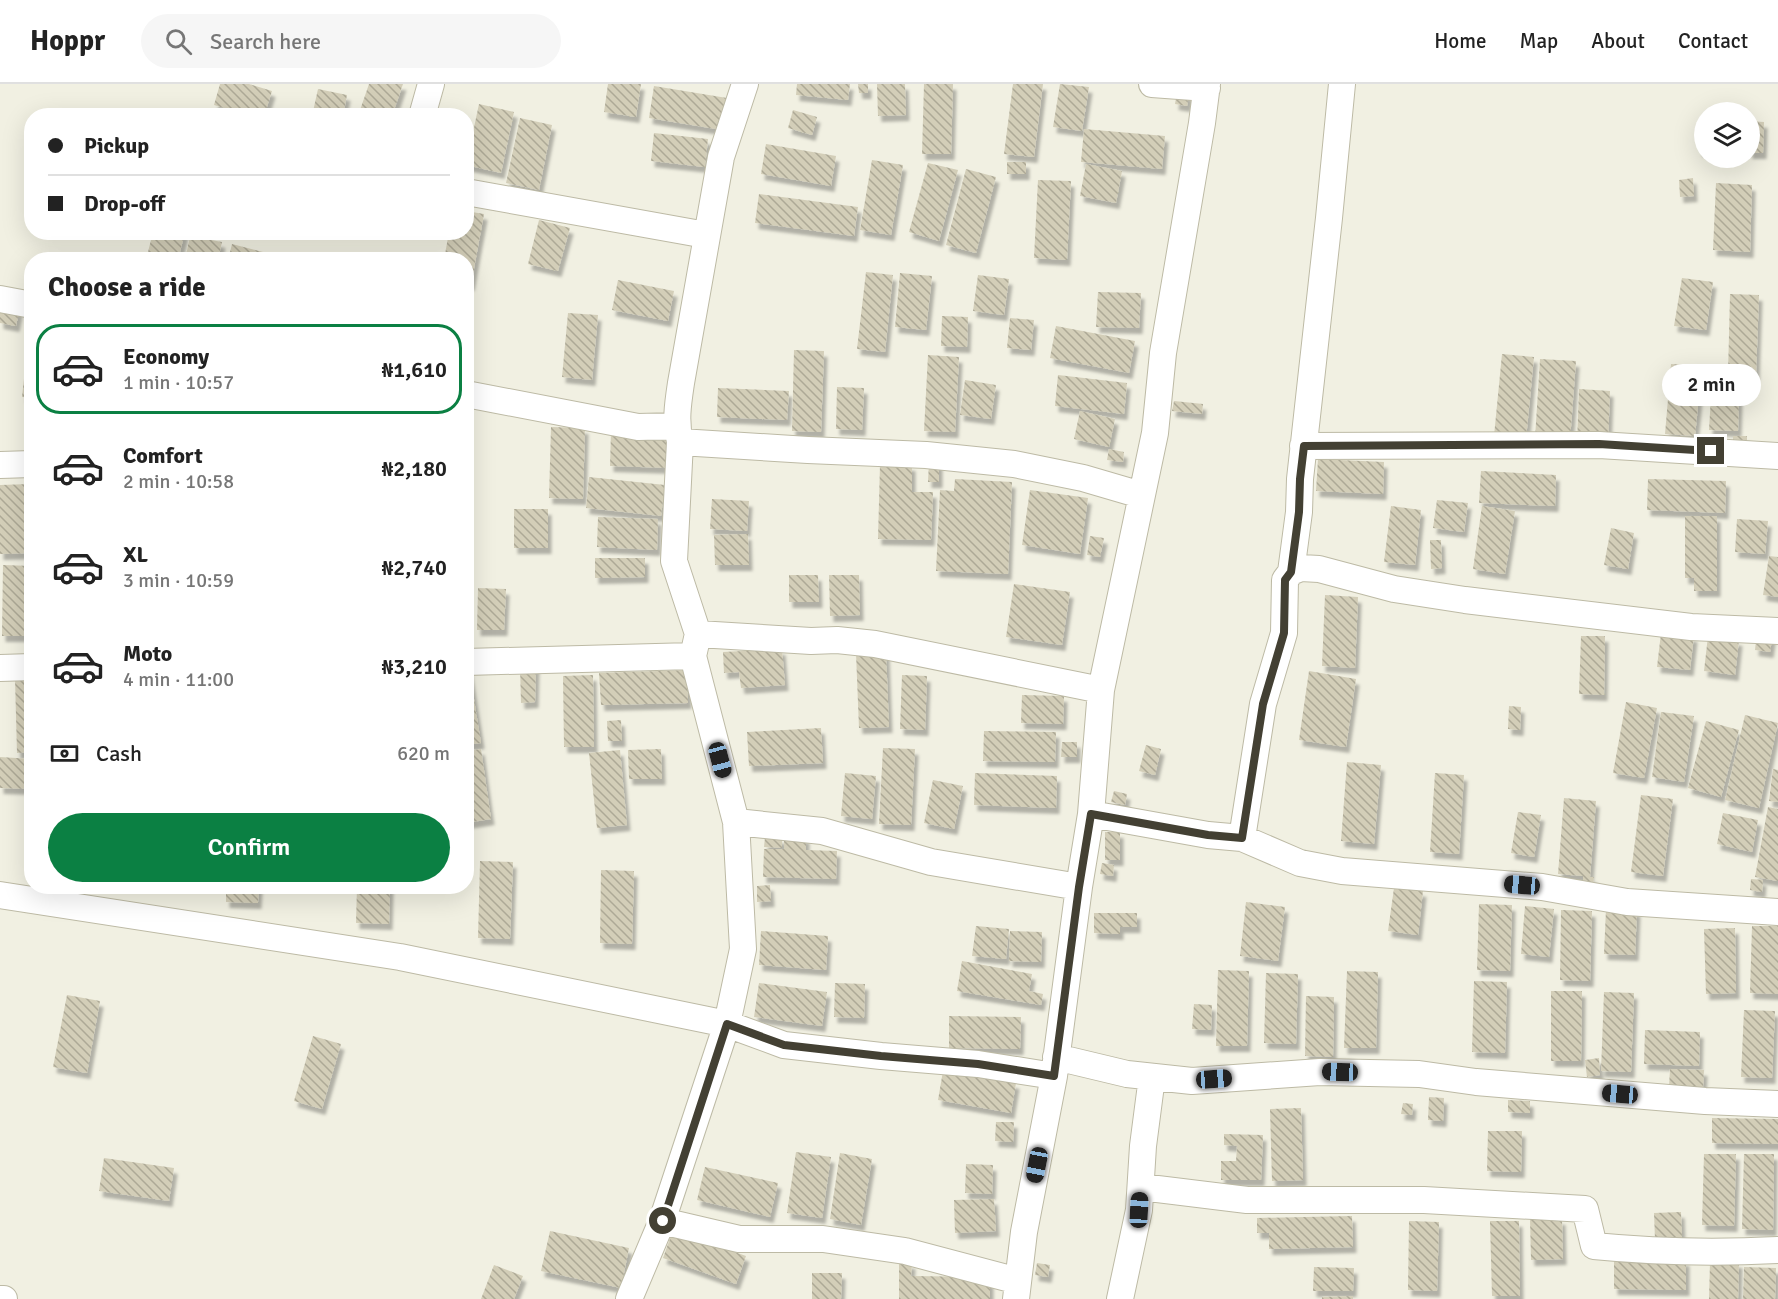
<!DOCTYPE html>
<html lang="en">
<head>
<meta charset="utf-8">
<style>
	:root { --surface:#fff; --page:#f6f6f6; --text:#222; --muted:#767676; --line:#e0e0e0; --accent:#0b8043 }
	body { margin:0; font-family:Signika,sans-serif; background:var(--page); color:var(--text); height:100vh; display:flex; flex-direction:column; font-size:22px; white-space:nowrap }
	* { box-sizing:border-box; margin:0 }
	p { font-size:20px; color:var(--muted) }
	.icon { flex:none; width:33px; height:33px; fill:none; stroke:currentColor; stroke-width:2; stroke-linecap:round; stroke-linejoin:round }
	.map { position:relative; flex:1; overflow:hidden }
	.side { position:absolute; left:24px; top:168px; width:450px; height:642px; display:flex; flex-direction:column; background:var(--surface); border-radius:24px; box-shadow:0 6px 24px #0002 }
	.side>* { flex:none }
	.guide { position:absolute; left:24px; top:24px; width:450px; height:132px; border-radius:24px; box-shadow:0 6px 24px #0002; display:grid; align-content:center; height:132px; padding:0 24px; background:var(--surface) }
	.controls { position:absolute; left:1694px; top:18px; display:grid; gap:12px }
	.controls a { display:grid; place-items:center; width:66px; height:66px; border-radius:50%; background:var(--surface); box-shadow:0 6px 24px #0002; font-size:30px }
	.end { position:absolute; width:27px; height:27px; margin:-14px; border:8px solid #434033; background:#fff; box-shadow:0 0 0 3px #fff }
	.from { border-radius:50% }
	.bubble { position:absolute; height:42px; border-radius:21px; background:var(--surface); box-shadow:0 6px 24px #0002; font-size:20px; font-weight:600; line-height:42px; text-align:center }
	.car { position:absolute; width:18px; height:36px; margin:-18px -9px; border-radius:8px; box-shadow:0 0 4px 2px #0007; background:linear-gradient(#222 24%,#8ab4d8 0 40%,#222 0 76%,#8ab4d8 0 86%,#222 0) }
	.guide b { display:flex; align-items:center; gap:21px; height:57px; font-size:22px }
	.guide b+b { border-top:2px solid var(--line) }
	.guide i { width:15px; height:15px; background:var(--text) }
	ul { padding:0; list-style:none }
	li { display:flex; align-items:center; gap:18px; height:90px; margin:0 12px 9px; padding:0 12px; border:3px solid transparent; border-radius:24px }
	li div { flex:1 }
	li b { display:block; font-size:22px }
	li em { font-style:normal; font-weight:600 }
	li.on { border-color:var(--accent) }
	li>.icon { width:54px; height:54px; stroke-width:1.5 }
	h2 { padding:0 24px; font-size:27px; line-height:72px }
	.pay { display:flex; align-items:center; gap:15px; height:66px; padding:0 24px; font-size:22px }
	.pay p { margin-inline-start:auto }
	.cta { display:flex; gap:12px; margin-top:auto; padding:12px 24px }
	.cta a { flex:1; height:69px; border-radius:36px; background:var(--accent); color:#fff; font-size:24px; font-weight:600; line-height:69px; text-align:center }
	header { display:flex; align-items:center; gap:36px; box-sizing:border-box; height:84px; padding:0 30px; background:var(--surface); border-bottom:2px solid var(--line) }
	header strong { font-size:28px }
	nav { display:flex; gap:33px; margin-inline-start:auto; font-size:21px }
	.search { width:420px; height:54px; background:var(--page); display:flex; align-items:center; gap:15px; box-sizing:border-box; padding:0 21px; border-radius:33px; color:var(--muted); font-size:22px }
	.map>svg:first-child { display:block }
	.building { fill:url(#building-back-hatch); filter:url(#shadow) }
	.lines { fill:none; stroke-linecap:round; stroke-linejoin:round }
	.minor-casing { stroke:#bdbaa5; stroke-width:28 }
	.minor { stroke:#fff; stroke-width:26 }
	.route { stroke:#434033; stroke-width:8 }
</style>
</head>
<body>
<header>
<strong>Hoppr</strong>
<div class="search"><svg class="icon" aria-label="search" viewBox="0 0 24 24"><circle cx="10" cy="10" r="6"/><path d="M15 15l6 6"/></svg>Search here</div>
<nav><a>Home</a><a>Map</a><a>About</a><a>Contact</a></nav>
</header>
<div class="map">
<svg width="1778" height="1215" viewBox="0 0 1778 1215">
	<defs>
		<pattern id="building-back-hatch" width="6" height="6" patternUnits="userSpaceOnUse" patternTransform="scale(1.5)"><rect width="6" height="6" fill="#d3ceb8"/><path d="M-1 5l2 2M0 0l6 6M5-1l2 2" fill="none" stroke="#ada996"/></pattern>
		<filter id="shadow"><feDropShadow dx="3.5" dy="6" stdDeviation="1.5" flood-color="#0004"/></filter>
	</defs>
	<rect width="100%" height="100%" fill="#f1f0e2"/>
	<path class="building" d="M220,0H249L272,7L264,32H250L214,21Z
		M369,0H403L392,32H358Z
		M608,0H641L636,33L604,28Z
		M797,0H850L848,16L796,11Z
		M858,0H868V9H859Z
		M877,0H905L906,31L878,32Z
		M924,0H953L951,70H922Z
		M1013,0H1043L1034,73L1004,70Z
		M1060,0L1089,3L1082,47L1053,43Z
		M654,2L727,14L722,46L649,34Z
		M318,5L347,11L343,32H312Z
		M1177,8L1189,10L1187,22L1175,20Z
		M479,20L514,28L501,89L466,81Z
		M793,26L817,33L812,51L788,44Z
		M520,34L552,41L539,106L506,99Z
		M1700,36H1704V67H1699Z
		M1749,37L1764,38L1763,69H1749Z
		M1084,45L1165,52L1162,85L1081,78Z
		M654,49L708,55L705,83L651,77Z
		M766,60L836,72L831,102L761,90Z
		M872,76L903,81L891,151L860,146Z
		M1007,78H1026V90H1007Z
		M928,79L958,86L939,157L909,148Z
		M1086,80L1122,87L1116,119L1080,112Z
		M966,85L996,93L976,169L946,161Z
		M1693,94L1694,112L1680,113L1679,96Z
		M1038,96L1071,97L1067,176L1034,174Z
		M1716,99L1752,101L1750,168L1713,166Z
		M759,110L858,123L854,152L755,139Z
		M466,127L484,130L471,201L466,200V176H444L449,148H466Z
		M539,136L570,144L558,187L528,180Z
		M153,148H185L178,176H146Z
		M190,152L222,158L218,176H185Z
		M232,160L263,168L261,176H228Z
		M866,188L893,191L885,268L857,265Z
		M900,189L932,192L926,246L895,243Z
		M978,191L1009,195L1004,231L973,227Z
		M1682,194L1713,198L1706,246L1674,242Z
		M618,196L674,207L668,237L612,226Z
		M1098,208L1141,209L1139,244L1096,243Z
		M1730,210L1759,211L1756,291L1728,290Z
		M0,219L20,223L16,242L0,239Z
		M568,229L598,231L592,296L562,293Z
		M942,232L968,233L967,263L941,262Z
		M1010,234L1034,236L1031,266L1007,264Z
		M30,240H32V314L22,313Z
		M1056,242L1135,257L1129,289L1050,274Z
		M794,266L824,267L821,348L792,347Z
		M1502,270L1534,273L1526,355L1494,352Z
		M928,271L959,273L955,348L924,347Z
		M1540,275L1576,277L1570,356L1535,354Z
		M1671,280L1702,282L1695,352L1665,350Z
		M1058,291L1127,299L1124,330L1055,322Z
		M965,296L996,301L991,335L960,331Z
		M837,303L864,304L862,346L836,345Z
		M718,304L789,307L787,336L717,333Z
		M1579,305L1610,307L1608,359L1577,358Z
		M1711,311L1739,313L1738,347L1709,346Z
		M1174,317L1203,320L1202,330L1172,327Z
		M1080,327L1115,335L1109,363L1074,355Z
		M551,343L585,344L583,415L549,414Z
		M611,347L672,348L671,384L610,382Z
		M1733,352H1747V363H1733Z
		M1109,365L1124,368L1123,378L1107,376Z
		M1318,375L1384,378L1383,410L1316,407Z
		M929,378H939V398H928Z
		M880,380L912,381V408H933L931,456L878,455Z
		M1481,387L1556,391L1555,422L1479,419Z
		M589,393L665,401L661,432L586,424Z
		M955,395L1012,398L1008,490L936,487L940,406L954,407Z
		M1648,395L1726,397L1725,429L1647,426Z
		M30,400L31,469L0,470V401Z
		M1030,406L1088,414L1080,470L1022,461Z
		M712,415L749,417L747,447L710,445Z
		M1437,416L1468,419L1464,448L1433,444Z
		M1391,422L1421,426L1415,481L1384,478Z
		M1482,422L1515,427L1505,490L1473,485Z
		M514,425H548V464H514Z
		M1685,432H1717V507H1694V494H1685Z
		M598,433L658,435L657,466L597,463Z
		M1737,435L1768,437L1765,470L1735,468Z
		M1611,444L1634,449L1628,485L1604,481Z
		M748,450L749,481H715L714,451Z
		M1090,452L1104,454L1100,473L1087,471Z
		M1430,456H1441L1442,484L1431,485Z
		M1769,472L1778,473V513L1763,511Z
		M595,474H645V493L595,494Z
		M3,481L32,482V552H2Z
		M789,491H818L819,518H789Z
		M829,491H859L860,531L830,532Z
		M1014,500L1070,508L1062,561L1006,553Z
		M478,504L506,505L504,546H477Z
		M1325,511L1358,513L1355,584L1322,582Z
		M1757,547L1773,549L1770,568L1755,566Z
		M1661,549L1694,552L1690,586L1657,583Z
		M1581,552H1605L1604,611L1579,610Z
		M1708,552L1739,556L1735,591L1704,587Z
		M782,565L785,601L741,604L739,588L724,589L723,568Z
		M886,568L889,643L859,644L856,569Z
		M536,581L535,618L521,619L520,582Z
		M466,584H469L481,659L466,661Z
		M687,586L688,619L601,621L599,589Z
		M1309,587L1356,595L1346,663L1299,656Z
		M593,591L594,663H564L563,592Z
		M902,591L927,592L925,646L900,645Z
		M32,593V668L17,669L15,594Z
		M1022,611L1064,612L1063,640L1021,639Z
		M1626,618L1657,624L1644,694L1613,689Z
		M1509,622L1521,623L1520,646L1508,645Z
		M1661,628L1694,632L1684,698L1652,693Z
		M1745,631L1778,639L1759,724L1725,716Z
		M621,636L622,657H608L607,637Z
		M1706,637L1739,646L1721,713L1688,704Z
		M821,644L823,679L749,682L747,648Z
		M984,647L1056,648L1055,678L983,677Z
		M1062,658H1077V673H1061Z
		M1146,661L1161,665L1155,691L1139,687Z
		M883,664L915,665L911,741L879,740Z
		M481,665L491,735L466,739V667Z
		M661,665L662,695H629L628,666Z
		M620,666L627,741L597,744L589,669Z
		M0,673L32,675V705L0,704Z
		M1347,678L1381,681L1374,760L1341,757Z
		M1773,685L1778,686V718L1769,717Z
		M845,689L876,692L872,735L841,732Z
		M975,689L1057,692L1056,724L974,721Z
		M1435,689L1464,691L1459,770L1430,768Z
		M933,696L963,702L954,745L924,739Z
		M1114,707L1127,710L1125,721L1111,718Z
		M1641,711L1673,715L1663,792L1631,788Z
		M1564,714L1596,717L1590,793H1594L1593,802H1583V792L1558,790Z
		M1768,723L1778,725V797L1755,793Z
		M1518,728L1541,731L1534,773L1511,769Z
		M1723,729L1758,736L1752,768L1717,760Z
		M1105,748H1120V776H1105Z
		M784,752L806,753V766L837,767L836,795L763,793L764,765H784Z
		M765,753L782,754V764L764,763Z
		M480,777L513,778L510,855L478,854Z
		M1102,779L1114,781L1113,792L1100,790Z
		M601,786L634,787L632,860L600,859Z
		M1751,795L1763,796L1762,808L1750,806Z
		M770,801L771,817L757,818V802Z
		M226,802H259L258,819L226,818Z
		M357,802H390L389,840L356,839Z
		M1394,804L1423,807L1418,851L1388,847Z
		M1246,818L1285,823L1278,877L1240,872Z
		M1479,820L1512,821L1510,887L1477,886Z
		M1525,822L1554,825L1549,873L1521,870Z
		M1606,825L1637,826L1635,871L1604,870Z
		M1561,826L1592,827L1590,897L1560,896Z
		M1094,829H1137V843H1120V850L1094,849Z
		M976,842L1009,845L1006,875L972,872Z
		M1752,842H1778V910L1750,909Z
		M1735,844L1736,909L1706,910L1704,845Z
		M761,847L828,852L826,886L759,881Z
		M1010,847L1042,848L1041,878L1009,877Z
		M962,877L1032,890L1029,907L1043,910L1041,921L957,907Z
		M1218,886L1249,887L1247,962H1216Z
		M1347,887L1378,888L1376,964H1344Z
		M1266,889L1298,890L1296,960L1264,959Z
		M1474,897L1507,898L1505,969L1472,968Z
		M759,899L827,908L822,942L754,933Z
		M835,899L865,900L864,934L834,933Z
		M1551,907H1582L1581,977H1551Z
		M1604,908L1634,909L1631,988L1601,987Z
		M67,911L100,917L87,989L53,983Z
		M1306,912L1334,913L1333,973L1305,972Z
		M1194,920L1212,921L1211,946L1192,945Z
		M1744,926L1775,927L1772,994L1741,993Z
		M949,932L1021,933L1020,965L949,964Z
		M1645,946L1700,948L1699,982L1644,980Z
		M313,952L341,960L322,1025L294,1017Z
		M1599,974L1600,991L1587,993L1585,976Z
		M1670,985L1704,986L1703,1004L1669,1003Z
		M943,987L1016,999L1011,1029L938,1016Z
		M1429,1013L1444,1014L1443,1037L1428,1036Z
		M1508,1016L1530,1017V1029L1508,1028Z
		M1403,1019L1413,1020L1412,1031L1401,1030Z
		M1301,1024L1303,1096L1272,1097L1270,1025Z
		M1712,1034L1778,1035V1060L1712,1059Z
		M996,1038H1014L1013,1058L995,1057Z
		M1488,1047H1522L1521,1088L1487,1087Z
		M1224,1050L1263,1051L1261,1096H1221V1077H1236L1237,1062L1224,1061Z
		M796,1068L831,1073L822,1134L787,1129Z
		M840,1069L872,1075L861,1141L830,1135Z
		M1704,1070H1736L1734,1142L1702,1141Z
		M1744,1070H1774L1773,1146L1742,1145Z
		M104,1074L174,1084L169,1117L99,1107Z
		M966,1080L993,1081L992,1110L965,1109Z
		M705,1083L778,1099L770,1133L697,1116Z
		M994,1115L996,1147L955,1149L954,1116Z
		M1681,1128L1682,1154L1655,1155L1654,1129Z
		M1352,1132L1353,1163L1269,1165V1149H1257V1134Z
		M1530,1135H1562L1563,1175L1531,1176Z
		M1409,1137L1439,1138L1437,1207L1408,1206Z
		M1490,1137H1519L1520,1212H1492Z
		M673,1146L746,1172L736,1200L663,1174Z
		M550,1147L629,1164L621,1204L541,1187Z
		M1614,1175L1686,1176V1206L1614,1205Z
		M1710,1178H1739L1738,1215H1709Z
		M899,1179H912L911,1192L990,1193V1215H899Z
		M1037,1179L1050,1181L1048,1193L1035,1191Z
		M494,1181L523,1192L514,1215H481Z
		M1314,1183L1354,1184L1353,1207H1313Z
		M1744,1183L1776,1184L1775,1215H1743Z
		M812,1189H842L841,1215H812Z
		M1353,1212V1215H1322V1213Z"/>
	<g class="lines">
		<g class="minor-casing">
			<path id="minor" d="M1152,0L1207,4
				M422,32L431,0
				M466,108L706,151
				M0,215L32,221
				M466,310L638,343L676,342
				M680,358L808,366L926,371L1014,380L1083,394L1141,411
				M1303,362L1599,361L1778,372
				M0,381L32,380
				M1291,488L1299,428L1300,395L1329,134L1342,0
				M698,550L811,557L837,556L875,560L1101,606
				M466,578L693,572
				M0,584L32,583
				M1091,730L1208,751L1242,754L1300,779L1342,787L1542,803L1627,818L1778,828
				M736,738L822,747L931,778L1079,803
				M1242,754L1263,620L1284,549L1285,496L1291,488L1301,484L1319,485L1394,505L1465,516L1691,543L1778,547
				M0,811L400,873L727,940L784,961L881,972L978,980L1054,992
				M1056,973L1127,990L1192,997L1320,988L1419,990L1476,998L1705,1017L1778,1020
				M1141,1103L1247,1116H1424L1585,1125L1594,1162C1655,1168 1717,1169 1778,1166
				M662,1137L739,1155H823L905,1167L1018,1197
				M0,1215H4
				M629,1215L662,1137L727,940L743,865L736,738L693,572L698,550L674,477L680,358C675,337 678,319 681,299L721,73L745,0
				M1016,1215L1024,1148L1054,992L1079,803L1091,730L1101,606L1155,349L1163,269L1202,39L1207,0
				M1120,1215L1139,1126L1143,1062L1152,993"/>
		</g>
		<use href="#minor" class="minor"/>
	</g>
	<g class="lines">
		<path class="route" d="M663,1137L727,940L784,961L881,972L978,980L1054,992L1079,803L1091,730L1208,751L1242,754L1263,620L1284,549L1285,496L1291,488L1299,428L1300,395L1304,362L1599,360L1711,367"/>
	</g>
</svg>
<div class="controls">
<a><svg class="icon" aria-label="layers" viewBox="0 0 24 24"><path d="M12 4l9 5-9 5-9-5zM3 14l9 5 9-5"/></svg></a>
</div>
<i class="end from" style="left:663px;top:1137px"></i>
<i class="end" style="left:1711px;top:367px"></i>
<div class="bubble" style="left:1662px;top:280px;width:99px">2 min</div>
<i class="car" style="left:720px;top:676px;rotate:165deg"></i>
<i class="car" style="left:1522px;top:801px;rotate:275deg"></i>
<i class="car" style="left:1340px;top:988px;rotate:272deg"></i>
<i class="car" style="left:1214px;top:995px;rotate:86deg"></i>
<i class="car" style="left:1620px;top:1010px;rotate:275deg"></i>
<i class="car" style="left:1037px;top:1081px;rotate:191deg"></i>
<i class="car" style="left:1139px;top:1126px;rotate:3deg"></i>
<div class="guide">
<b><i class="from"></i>Pickup</b>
<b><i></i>Drop-off</b>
</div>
<section class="side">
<h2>Choose a ride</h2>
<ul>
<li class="on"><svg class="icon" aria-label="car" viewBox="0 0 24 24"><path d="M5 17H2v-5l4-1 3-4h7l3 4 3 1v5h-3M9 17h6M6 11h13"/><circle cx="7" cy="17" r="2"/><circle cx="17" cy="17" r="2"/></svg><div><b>Economy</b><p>1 min · 10:57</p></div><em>₦1,610</em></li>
<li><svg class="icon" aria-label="car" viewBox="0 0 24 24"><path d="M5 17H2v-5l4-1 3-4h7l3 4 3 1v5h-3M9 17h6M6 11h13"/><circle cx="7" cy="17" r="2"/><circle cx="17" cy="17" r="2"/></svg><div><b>Comfort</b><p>2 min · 10:58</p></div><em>₦2,180</em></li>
<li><svg class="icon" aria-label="car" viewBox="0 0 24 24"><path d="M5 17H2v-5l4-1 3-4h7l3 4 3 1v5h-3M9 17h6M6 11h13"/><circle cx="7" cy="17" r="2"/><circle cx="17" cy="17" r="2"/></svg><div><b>XL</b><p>3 min · 10:59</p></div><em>₦2,740</em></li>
<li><svg class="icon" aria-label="car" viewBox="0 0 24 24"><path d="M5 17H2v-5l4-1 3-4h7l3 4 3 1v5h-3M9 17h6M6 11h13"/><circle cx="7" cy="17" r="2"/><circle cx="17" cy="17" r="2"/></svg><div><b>Moto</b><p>4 min · 11:00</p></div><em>₦3,210</em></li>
</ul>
<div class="pay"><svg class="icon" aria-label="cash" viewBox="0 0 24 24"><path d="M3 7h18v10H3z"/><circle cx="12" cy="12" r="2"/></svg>Cash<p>620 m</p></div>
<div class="cta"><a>Confirm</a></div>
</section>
</div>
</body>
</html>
